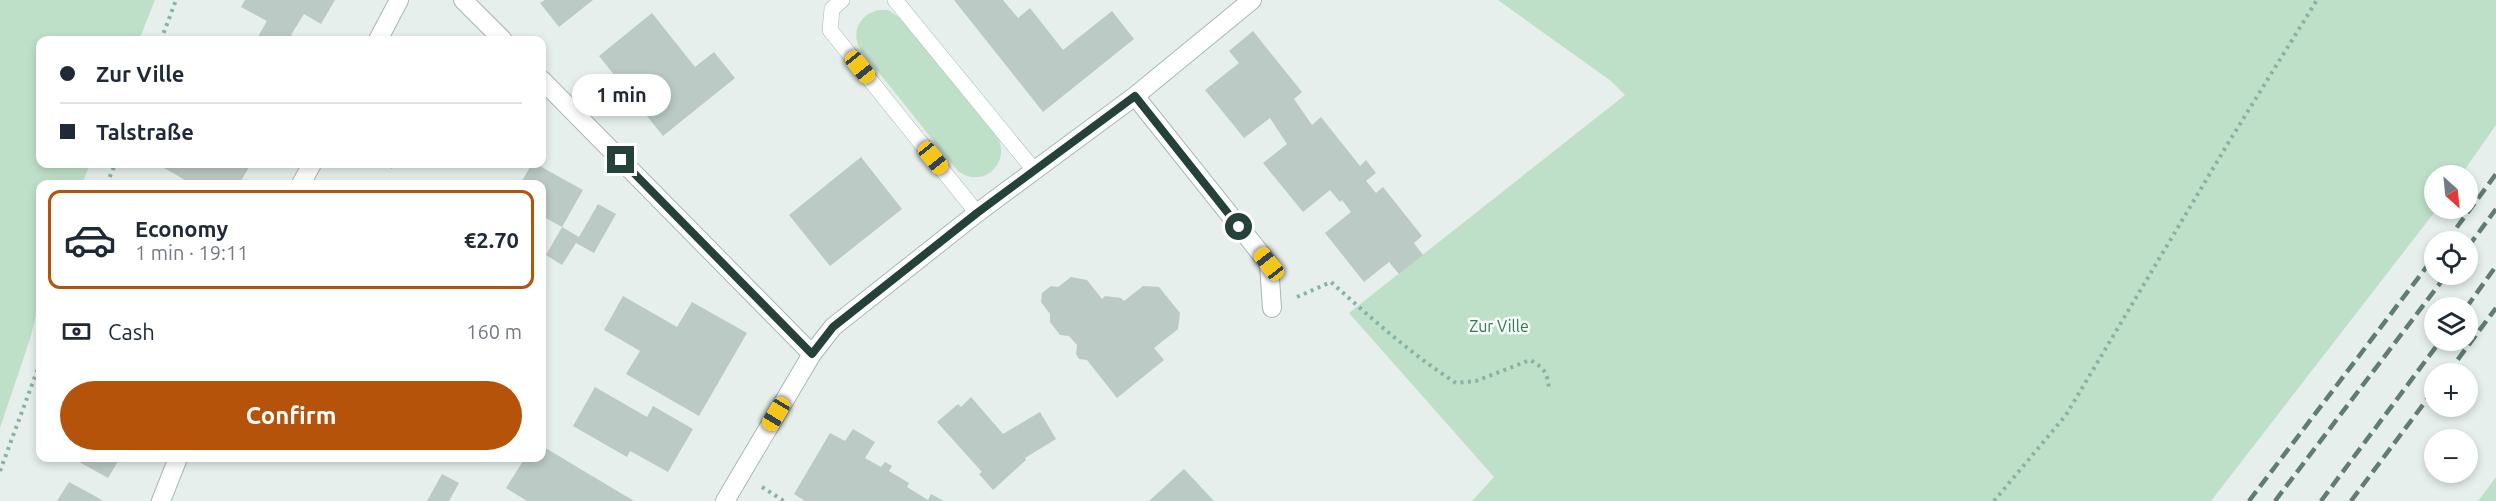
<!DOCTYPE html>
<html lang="en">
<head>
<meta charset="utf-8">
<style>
	:root { --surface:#fff; --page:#f6f6f7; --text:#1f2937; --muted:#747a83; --line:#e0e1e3; --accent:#b45309 }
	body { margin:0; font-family:Ubuntu,sans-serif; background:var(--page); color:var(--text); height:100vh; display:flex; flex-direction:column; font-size:22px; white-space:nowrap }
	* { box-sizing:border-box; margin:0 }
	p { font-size:20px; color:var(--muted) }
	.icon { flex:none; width:33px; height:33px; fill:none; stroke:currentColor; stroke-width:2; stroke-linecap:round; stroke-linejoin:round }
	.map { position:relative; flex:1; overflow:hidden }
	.sheet { position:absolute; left:36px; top:180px; width:510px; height:282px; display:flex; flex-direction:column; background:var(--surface); border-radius:12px; box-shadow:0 3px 9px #0003 }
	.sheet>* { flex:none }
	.top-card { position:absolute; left:36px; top:36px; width:510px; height:132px; border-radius:12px; box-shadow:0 3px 9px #0003; display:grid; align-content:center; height:132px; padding:0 24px; background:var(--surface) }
	.needle { width:39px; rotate:153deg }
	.buttons { position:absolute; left:2424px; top:165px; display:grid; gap:12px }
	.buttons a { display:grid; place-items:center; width:54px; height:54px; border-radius:50%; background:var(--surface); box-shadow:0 3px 9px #0003; font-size:30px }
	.end { position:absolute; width:27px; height:27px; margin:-14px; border:8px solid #24423a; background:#fff; box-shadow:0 0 0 3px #fff }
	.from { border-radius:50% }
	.bubble { position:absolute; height:42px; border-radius:21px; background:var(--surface); box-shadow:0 3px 9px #0003; font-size:20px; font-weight:600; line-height:42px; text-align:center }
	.car { position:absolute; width:18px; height:36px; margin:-18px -9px; border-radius:8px; box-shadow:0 0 4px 2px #0007; background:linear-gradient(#f5c518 24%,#345 0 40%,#f5c518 0 76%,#345 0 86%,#f5c518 0) }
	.top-card b { display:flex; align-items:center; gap:21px; height:57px; font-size:22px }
	.top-card b+b { border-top:2px solid var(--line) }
	.top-card i { width:15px; height:15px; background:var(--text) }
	ul { padding:10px 0 0; list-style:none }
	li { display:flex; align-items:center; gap:18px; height:99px; margin:0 12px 9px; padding:0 12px; border:3px solid var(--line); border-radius:12px }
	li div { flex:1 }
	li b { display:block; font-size:22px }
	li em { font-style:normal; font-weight:600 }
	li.selected { border-color:var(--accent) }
	li>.icon { width:54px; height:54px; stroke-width:1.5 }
	.pay { display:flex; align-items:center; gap:15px; height:66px; padding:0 24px; font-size:22px }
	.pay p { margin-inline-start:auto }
	.button { display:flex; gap:12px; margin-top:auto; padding:12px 24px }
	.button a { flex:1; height:69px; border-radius:36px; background:var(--accent); color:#fff; font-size:24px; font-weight:600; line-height:69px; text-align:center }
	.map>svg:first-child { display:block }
	.green { fill:#bfe0c8 }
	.building { fill:#bbcac4 }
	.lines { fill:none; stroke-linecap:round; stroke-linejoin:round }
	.service-casing { stroke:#a8b8b2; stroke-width:16 }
	.minor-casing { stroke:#a8b8b2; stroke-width:20 }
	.path { stroke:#86b3a5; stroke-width:4; stroke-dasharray:3 4.5; stroke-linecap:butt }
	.service { stroke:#fff; stroke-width:15 }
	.minor { stroke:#fff; stroke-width:18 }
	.rail { stroke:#5f7d75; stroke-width:4.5; stroke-dasharray:12 6; stroke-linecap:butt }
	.route { stroke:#24423a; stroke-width:8 }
	.labels { text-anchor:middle; stroke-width:5; stroke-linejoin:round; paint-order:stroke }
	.park-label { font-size:16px; fill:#2d7a4b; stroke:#f7fbf9 }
</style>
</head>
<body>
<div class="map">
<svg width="2496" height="501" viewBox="0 0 2496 501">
	<rect width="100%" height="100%" fill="#e6efeb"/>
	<path class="green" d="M0,0H155L139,40H40V164H90L82,184H40V300L30,339L0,428Z
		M1498,0H2496V125L2461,175L2434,176V208L2437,209L2211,501H1472L1494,477L1349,313L1625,95L1611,81Z
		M878,10H888L900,18L998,138C1011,165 980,190 957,170L860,49C851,32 859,15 878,10Z
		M2496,477V501H2478Z"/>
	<path class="building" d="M245,0H335L321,24L304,14L291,35L301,40H256L267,21L241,7Z
		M545,0H593L559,27L540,3Z
		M954,0H1003L1018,18L1030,8L1063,50L1112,11L1134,39L1043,112Z
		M652,13L695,67L714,52L735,78L663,136L599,56Z
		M1253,31L1302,92L1294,99L1312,125L1321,117L1360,166L1366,160L1376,173L1366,181L1376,193L1383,187L1422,236L1414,243L1423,255L1399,274L1389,262L1364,282L1325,233L1351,212L1342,200L1340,202L1330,190L1303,212L1263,163L1287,144L1270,118L1244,138L1205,90L1239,63L1229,51Z
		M861,157L902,209L830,266L789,215Z
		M157,164H251L239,184H182L185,180Z
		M382,164H395L392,169Z
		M532,164H536L583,190L562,227L579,237L598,204L616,214L594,253L576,243L562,265L546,255L562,227L542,216V184H520Z
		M1071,277L1087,280L1102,299L1105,296L1121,298L1124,301L1143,286L1159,287L1180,313L1178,329L1154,348L1164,360L1117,398L1087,360L1079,359L1076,354L1077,345L1069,336L1060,335L1050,322V314L1041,302L1042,293L1051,286L1058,287Z
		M623,296L677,327L692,302L747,333L699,416L626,374L640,351L604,330Z
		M595,387L647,417L653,406L693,429L668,472L630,451L627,457L573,426Z
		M971,397L1003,434L1040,412L1056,439L1025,458L1026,460L993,490L979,474L982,472L937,422L958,404L961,407Z
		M853,429L875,442L865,458L881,467L885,462L892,466L889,471L909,483L907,487L928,500L931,494L944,501H805L794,494L830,433L845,441Z
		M542,446L634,501H527L506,488L525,458H542Z
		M72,458H120L108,478Z
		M1184,469L1214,501H1149Z
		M442,474L459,483L449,501H427Z
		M69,482L93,495L103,501H57Z"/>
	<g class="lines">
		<g class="service-casing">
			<path id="service" d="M842,0L832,9L830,30L977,213
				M895,0L1034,170"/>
		</g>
		<g class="minor-casing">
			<path id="minor" d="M463,0L503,40
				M378,40L399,0
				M542,80L812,354
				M1135,96L1269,264L1272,308
				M301,184L312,164
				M161,501L178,458
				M725,501L812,354L833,327L977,213L1135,96L1252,0"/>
		</g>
		<path class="path" d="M161,40L176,0
			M107,184L115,164
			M1297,297L1331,282C1371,318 1411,354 1456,383L1476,381L1530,360C1544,367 1548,374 1549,390
			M0,471L40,363
			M762,487L784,501
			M1994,501L2066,415L2230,140L2317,0"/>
		<use href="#service" class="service"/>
		<use href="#minor" class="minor"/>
		<path class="rail" d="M2446,242L2496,174
			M2468,247L2496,209
			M2466,308L2496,266
			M2447,374L2496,308
			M2249,501L2434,257
			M2275,501L2447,274
			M2321,501L2441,340
			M2351,501L2434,390"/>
	</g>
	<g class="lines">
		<path class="route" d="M621,160L812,354L833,327L977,213L1135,96L1239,227"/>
	</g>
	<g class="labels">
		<g class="park-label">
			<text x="1499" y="332">Zur Ville</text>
		</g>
	</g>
</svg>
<div class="buttons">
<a><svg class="needle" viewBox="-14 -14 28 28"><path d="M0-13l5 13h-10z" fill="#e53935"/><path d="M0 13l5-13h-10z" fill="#747a83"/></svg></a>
<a><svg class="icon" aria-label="locate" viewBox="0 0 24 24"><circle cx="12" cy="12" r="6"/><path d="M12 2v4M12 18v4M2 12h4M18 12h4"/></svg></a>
<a><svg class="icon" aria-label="layers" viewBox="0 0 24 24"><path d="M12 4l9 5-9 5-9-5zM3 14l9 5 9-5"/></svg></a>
<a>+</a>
<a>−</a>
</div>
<i class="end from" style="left:1239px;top:227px"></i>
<i class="end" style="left:621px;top:160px"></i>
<div class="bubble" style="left:572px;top:74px;width:99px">1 min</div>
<i class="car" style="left:860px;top:67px;rotate:141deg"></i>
<i class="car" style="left:933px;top:158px;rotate:141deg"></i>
<i class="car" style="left:1269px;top:264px;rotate:322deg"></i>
<i class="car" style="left:776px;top:414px;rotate:211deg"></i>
<div class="top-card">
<b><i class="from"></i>Zur Ville</b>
<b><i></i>Talstraße</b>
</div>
<section class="sheet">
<ul>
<li class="selected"><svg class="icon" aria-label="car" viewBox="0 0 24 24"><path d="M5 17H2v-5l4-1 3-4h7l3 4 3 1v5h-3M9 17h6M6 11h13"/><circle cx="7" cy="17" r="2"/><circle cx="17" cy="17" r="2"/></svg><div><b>Economy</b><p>1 min · 19:11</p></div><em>€2.70</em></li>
</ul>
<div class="pay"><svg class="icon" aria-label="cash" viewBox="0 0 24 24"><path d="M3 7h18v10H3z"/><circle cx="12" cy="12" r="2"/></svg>Cash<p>160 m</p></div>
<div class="button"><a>Confirm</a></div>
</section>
</div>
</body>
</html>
